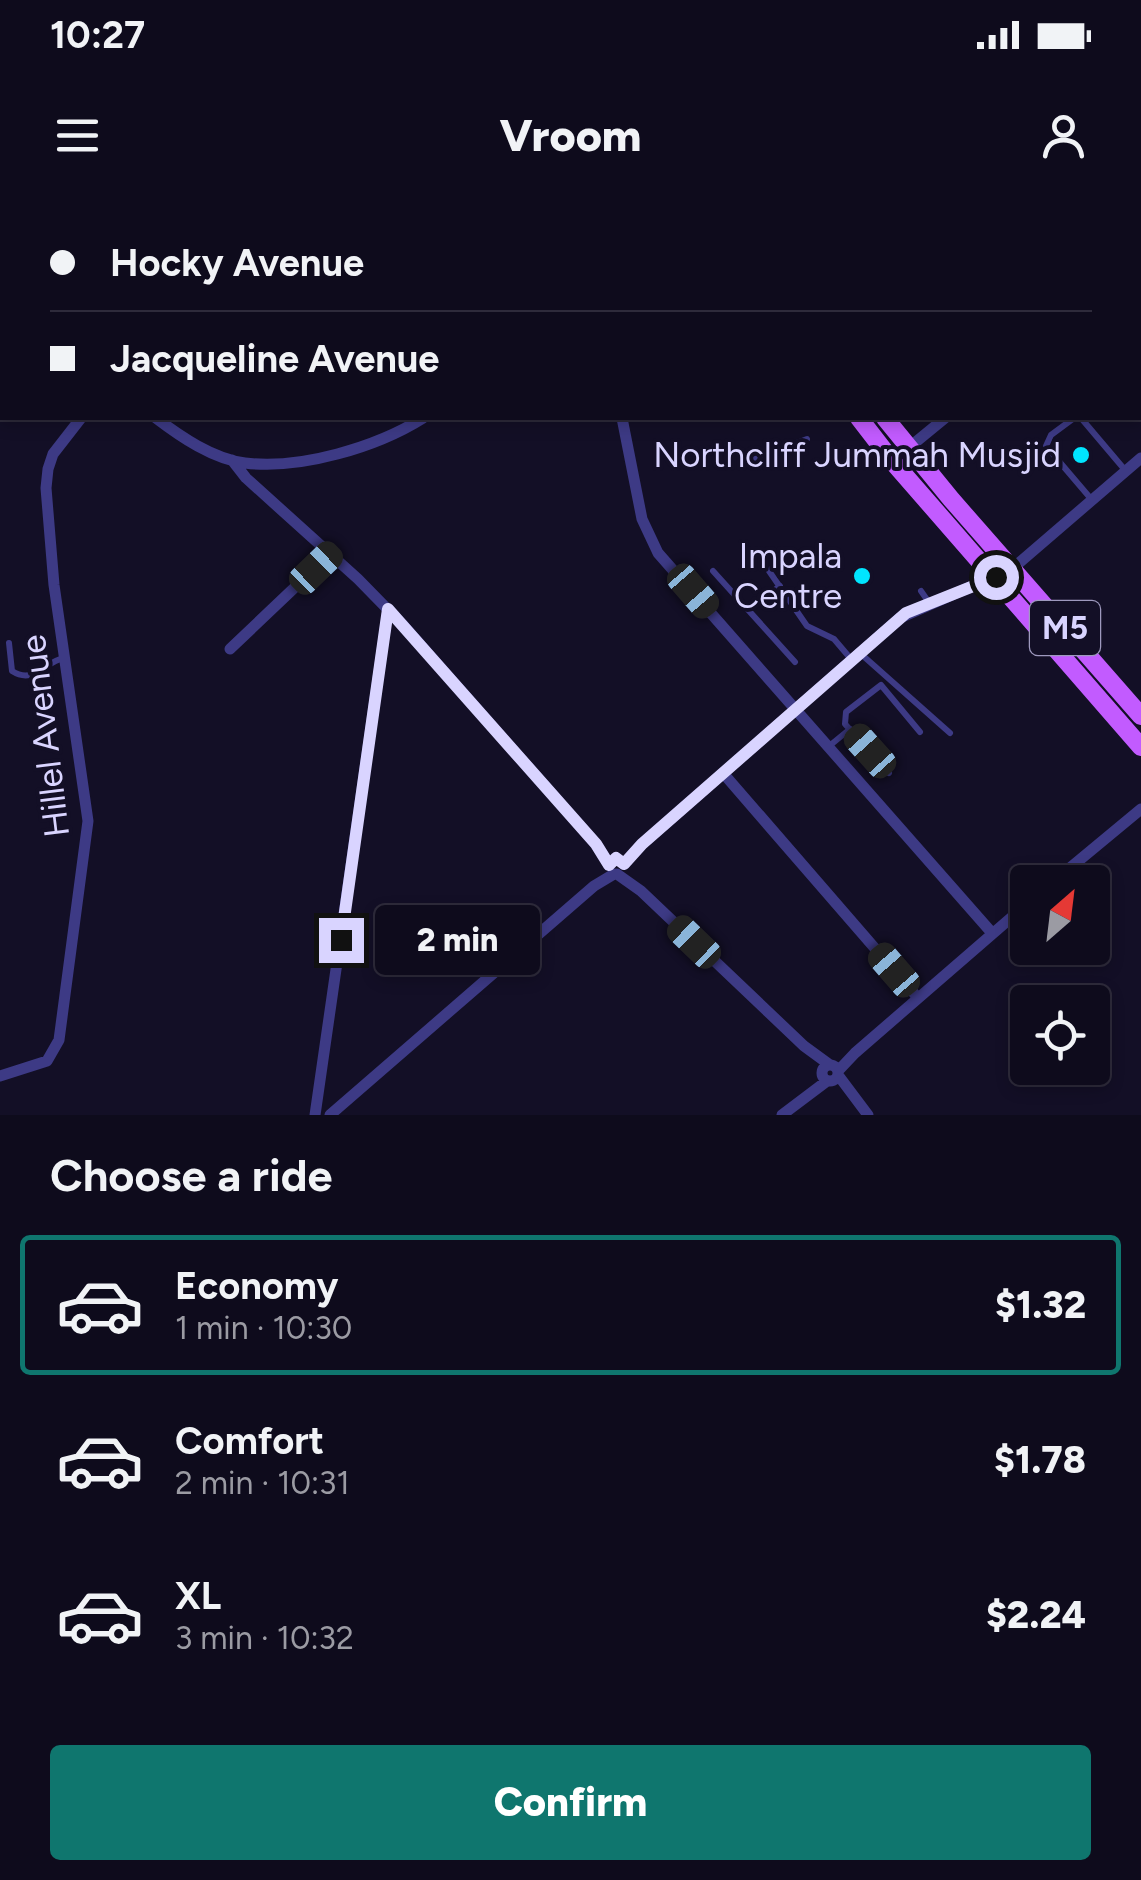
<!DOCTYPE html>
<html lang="en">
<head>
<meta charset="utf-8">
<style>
	:root { --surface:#0e0b1c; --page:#171425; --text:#f1f3f6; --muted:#9b9ba3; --line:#2e2b3b; --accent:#0f766e }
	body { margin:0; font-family:Figtree,sans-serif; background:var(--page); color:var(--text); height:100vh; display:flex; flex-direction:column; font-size:38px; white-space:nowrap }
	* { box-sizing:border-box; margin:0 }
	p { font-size:32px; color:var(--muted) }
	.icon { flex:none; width:55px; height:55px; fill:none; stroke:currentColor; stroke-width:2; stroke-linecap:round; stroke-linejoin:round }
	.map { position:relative; height:915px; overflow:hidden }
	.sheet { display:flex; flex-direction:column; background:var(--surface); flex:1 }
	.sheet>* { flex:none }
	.guide { position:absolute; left:0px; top:0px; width:1142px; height:220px; box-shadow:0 5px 15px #0003,0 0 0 2px var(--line); display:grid; align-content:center; height:220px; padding:0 50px; background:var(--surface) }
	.needle { width:65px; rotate:28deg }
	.fabs { position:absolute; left:1010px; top:665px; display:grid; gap:20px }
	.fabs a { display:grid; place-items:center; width:100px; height:100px; border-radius:10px; background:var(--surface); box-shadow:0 5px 15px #0003,0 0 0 2px var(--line); font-size:50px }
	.end { position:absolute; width:45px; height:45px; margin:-22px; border:12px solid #d9d4ff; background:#111; box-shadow:0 0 0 5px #111 }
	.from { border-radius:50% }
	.bubble { position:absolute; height:70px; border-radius:10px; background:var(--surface); box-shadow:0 5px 15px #0003,0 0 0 2px var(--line); font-size:32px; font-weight:800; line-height:70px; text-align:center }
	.car { position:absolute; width:30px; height:60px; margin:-30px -15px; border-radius:12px; box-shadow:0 0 8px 2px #0007; background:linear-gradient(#222 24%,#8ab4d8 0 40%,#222 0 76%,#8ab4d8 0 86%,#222 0) }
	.guide b { display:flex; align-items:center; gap:35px; height:95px; font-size:38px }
	.guide b+b { border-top:2px solid var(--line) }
	.guide i { width:25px; height:25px; background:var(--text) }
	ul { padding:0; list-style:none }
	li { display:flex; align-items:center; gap:30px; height:140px; margin:0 20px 15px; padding:0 30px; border:5px solid transparent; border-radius:10px }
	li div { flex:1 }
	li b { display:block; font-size:38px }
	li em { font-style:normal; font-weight:800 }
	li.selected { border-color:var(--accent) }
	li>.icon { width:90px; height:90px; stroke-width:1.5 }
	h2 { padding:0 50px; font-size:45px; line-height:120px }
	.primary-button { display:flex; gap:20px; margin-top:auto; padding:20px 50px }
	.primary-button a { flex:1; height:115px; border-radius:10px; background:var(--accent); color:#fff; font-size:40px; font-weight:800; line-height:115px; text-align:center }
	.status { display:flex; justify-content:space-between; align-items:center; height:70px; padding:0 50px; background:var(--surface); direction:ltr }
	.status svg { height:28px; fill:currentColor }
	header { display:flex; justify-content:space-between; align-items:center; height:130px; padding:0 50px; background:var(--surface); font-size:45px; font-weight:800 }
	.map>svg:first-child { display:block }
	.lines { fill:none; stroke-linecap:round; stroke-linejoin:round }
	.lane { stroke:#3d3a85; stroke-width:6 }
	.street { stroke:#3d3a85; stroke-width:11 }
	.primary { stroke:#c25bff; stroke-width:18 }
	.route { stroke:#d9d4ff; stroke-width:12 }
	.poi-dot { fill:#00e5ff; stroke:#130f26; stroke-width:4 }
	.labels { text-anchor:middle; stroke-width:8; stroke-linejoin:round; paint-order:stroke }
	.shield { fill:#130f26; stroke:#9e99be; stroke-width:2.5 }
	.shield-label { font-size:32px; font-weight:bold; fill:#d9d4ff }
	.poi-label { font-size:35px; fill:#d9d4ff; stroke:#130f26; text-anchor:end }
	.street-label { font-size:35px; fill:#d9d4ff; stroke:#130f26 }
</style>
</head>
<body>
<div class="status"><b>10:27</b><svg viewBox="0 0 49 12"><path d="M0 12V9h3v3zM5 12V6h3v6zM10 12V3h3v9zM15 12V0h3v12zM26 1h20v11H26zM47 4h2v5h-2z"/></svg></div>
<header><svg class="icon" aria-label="menu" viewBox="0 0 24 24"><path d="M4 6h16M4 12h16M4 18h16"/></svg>Vroom<svg class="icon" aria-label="person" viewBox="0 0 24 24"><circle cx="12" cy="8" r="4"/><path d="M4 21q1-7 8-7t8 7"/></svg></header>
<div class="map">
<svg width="1141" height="915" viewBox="0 0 1141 915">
	<rect width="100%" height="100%" fill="#130f26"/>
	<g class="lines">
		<path class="lane" d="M712,0V2
			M774,2V0
			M1074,218L1051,235L1046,246L1092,300
			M1081,218L1125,270
			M745,263L807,239
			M780,360L769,371L807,426L834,439L851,459
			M713,371L795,462
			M921,391L930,404
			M748,410L780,386
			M9,443L12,471C34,485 44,462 64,458
			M861,454L950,533
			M828,547L850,529
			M889,573L845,524L846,512L881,485L920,532"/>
		<path class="street" d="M163,0L164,2
			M606,2V0
			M662,2V0
			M840,2L841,0
			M1020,2V0
			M1130,2L1132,0
			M1140,55L1141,54
			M156,218C181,237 213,259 245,263C300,270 377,247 423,218
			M622,218L642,319L658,353L992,733
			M906,250L945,218
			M232,260L246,278L358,379L402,424L596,644L609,665
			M230,449L330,354
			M723,573L918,798
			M624,664L642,644L900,418L1013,368L1141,258
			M617,674L641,691L804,846L830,865
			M1053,682L1141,609
			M822 873a8 8 0 1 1 16 0a8 8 0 1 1-16 0Z
			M838,871L855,853L1028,703
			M838,875L868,915
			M0,876L47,861L59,840L88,621L54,385L46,288L48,269L53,254L81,218
			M315,915L388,409
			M330,915L594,686L614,674
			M782,915L827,881"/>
		<path class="primary" d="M804,2V0
			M826,2L827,0
			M859,218L893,262L1141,547
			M885,218L951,299L1141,516"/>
	</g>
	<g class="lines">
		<path class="route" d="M341,740L388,409L596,644L609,665L616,658L624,664L642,644L906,413L996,377"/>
	</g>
	<g class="poi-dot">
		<circle cx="1081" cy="255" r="10"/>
		<circle cx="862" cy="376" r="10"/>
	</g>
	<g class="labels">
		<rect class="shield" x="1030" y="401" width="70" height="54" rx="8"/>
		<g class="shield-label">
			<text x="1065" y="439">M5</text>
		</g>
		<g class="poi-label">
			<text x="1061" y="267">Northcliff Jummah Musjid</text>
			<text x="842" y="368">Impala<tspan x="842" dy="40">Centre</tspan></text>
		</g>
		<g class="street-label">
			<text transform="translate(45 536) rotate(-97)" y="12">Hillel Avenue</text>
		</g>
	</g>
</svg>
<div class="fabs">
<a><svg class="needle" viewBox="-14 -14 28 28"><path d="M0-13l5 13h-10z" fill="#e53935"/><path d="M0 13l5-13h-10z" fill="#9b9ba3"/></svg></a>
<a><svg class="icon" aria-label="locate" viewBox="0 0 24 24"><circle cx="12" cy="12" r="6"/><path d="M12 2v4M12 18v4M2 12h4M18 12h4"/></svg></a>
</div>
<i class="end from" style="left:996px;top:377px"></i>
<i class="end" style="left:341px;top:740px"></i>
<div class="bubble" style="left:375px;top:705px;width:165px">2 min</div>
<i class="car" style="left:316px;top:368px;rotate:46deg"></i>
<i class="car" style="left:693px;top:391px;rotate:139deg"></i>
<i class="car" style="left:870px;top:551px;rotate:318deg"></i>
<i class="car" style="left:694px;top:742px;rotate:314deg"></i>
<i class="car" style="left:894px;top:770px;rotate:319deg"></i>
<div class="guide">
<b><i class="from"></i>Hocky Avenue</b>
<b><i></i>Jacqueline Avenue</b>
</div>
</div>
<section class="sheet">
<h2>Choose a ride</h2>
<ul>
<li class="selected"><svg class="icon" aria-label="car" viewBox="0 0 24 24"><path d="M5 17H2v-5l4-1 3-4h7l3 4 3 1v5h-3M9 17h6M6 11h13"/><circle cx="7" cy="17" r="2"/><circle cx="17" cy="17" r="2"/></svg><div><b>Economy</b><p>1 min · 10:30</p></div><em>$1.32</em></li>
<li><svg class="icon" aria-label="car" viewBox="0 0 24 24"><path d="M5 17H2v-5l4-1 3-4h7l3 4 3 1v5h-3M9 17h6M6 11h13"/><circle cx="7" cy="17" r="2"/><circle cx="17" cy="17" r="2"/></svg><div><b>Comfort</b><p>2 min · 10:31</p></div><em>$1.78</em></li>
<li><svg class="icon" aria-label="car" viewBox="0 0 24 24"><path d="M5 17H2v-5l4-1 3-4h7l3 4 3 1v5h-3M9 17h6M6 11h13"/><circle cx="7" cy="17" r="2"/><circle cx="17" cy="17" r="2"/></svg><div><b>XL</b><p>3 min · 10:32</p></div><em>$2.24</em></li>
</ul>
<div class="primary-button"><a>Confirm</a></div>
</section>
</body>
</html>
